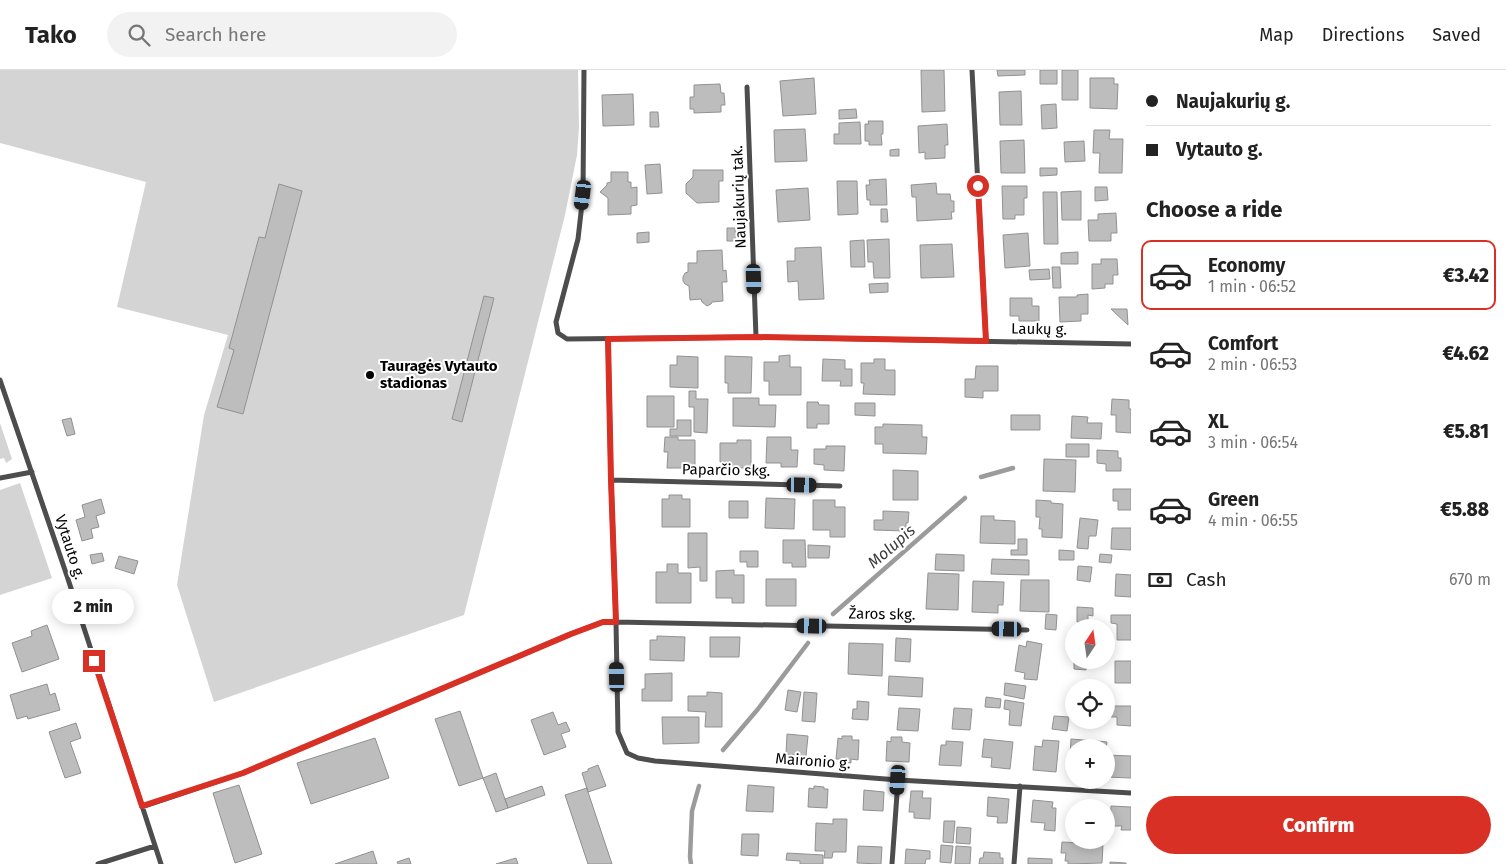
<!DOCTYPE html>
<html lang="en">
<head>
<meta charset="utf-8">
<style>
	:root { --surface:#fff; --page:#f2f2f2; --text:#222; --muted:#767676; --line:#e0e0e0; --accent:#d93025 }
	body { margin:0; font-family:"Fira Sans",sans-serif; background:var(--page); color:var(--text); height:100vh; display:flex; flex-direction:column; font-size:19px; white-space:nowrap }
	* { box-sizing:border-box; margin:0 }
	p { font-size:16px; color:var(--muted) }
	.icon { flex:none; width:28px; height:28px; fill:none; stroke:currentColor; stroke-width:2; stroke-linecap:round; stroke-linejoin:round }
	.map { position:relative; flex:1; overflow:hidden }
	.sheet { display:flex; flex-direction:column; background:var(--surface); width:375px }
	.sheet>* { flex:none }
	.hud { display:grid; align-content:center; height:110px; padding:0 15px; background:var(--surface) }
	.needle { width:32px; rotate:13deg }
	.tools { position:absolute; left:1065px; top:549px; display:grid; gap:10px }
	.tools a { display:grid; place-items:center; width:50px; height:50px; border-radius:50%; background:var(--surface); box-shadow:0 2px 12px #0003; font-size:25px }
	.end { position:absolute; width:22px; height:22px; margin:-11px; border:6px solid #d93025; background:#fff; box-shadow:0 0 0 2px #fff }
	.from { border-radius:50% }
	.bubble { position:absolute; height:35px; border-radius:18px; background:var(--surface); box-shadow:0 2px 12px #0003; font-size:16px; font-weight:800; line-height:35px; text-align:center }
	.car { position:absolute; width:15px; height:30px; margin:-15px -8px; border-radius:6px; box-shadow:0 0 4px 1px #0007; background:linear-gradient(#222 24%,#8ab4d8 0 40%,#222 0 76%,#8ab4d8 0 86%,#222 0) }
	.hud b { display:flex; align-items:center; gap:18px; height:48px; font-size:19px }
	.hud b+b { border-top:1px solid var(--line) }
	.hud i { width:12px; height:12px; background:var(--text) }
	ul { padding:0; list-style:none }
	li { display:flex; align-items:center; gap:15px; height:70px; margin:0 10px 8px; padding:0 5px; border:2px solid transparent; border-radius:10px }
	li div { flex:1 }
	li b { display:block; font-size:19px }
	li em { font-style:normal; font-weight:800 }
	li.selected { border-color:var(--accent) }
	li>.icon { width:45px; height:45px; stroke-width:1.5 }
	h2 { padding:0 15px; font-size:22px; line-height:60px }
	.pay { display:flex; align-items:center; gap:12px; height:55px; padding:0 15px; font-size:19px }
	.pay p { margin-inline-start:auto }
	.action { display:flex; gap:10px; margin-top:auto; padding:10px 15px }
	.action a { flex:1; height:58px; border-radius:30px; background:var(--accent); color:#fff; font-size:20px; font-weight:800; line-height:58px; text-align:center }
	header { display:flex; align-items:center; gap:30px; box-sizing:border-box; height:70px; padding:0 25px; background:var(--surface); border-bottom:1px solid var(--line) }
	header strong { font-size:24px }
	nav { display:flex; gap:28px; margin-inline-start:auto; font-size:18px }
	.search { width:350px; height:45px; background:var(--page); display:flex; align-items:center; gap:12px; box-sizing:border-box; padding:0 18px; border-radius:28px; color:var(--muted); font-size:19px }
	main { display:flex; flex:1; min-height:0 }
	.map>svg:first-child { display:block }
	.green { fill:#d4d4d4 }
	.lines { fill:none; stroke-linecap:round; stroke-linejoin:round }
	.stream { stroke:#9b9b9b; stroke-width:4.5 }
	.building { fill:#bdbdbd; stroke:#919191 }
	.minor { stroke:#4d4d4d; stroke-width:5 }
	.route { stroke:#d93025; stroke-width:6 }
	.poi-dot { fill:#000; stroke:#fff; stroke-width:2 }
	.labels { text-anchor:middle; stroke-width:4; stroke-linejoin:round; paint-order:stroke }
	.street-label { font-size:15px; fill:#000; stroke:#fff }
	.poi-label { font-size:15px; font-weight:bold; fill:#000; stroke:#fff; text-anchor:start }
	.water-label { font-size:16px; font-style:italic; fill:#3c3c3c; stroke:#fff }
</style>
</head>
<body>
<header>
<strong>Tako</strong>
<div class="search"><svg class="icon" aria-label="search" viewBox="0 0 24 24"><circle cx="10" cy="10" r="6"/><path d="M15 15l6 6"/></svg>Search here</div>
<nav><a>Map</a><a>Directions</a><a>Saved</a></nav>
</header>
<main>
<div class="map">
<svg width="1131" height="794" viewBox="0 0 1131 794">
	<rect width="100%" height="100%" fill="#fff"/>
	<path class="green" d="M0,0H578L579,58L577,85L565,145L464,545L214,632L177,515L204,345L228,265L117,237L146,112L0,73Z
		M0,353L12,389L6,393L4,388L0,389Z
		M20,413L52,508L0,525V420Z"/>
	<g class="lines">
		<path class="stream" d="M981,407L1013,398
			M833,544L965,428
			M723,680L758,639L808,573
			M691,794L690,787L692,741L699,716"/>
	</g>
	<path class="building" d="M921,0H944L945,41L922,42Z
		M997,0H1025V5L998,6Z
		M1040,0H1057V14H1040Z
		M1062,0H1078V30H1062Z
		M814,8L816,44L783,46L780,11Z
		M1090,8H1114V14H1118L1117,39L1090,38Z
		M720,14L721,23H724L725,35H721V42L694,43V39H690V27H694V15Z
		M1021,21L1022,55H1000L999,22Z
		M633,24L634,55L603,56L602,25Z
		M1056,34L1057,58L1042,59L1041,35Z
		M856,39L857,48L839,49V40Z
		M650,42H658L659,57H650Z
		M868,51H883V64H881L882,75H869V71H865V54H869Z
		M860,52L861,74H834V64H839V53Z
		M947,54L948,75H945V88L925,89V82L919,83L918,56Z
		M805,59L807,91L775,92L774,60Z
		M1094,60H1110L1109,69H1123L1122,103H1099L1100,83H1093Z
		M1024,70L1025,103H1001L1000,71Z
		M1084,71L1085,91L1065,92L1064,72Z
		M899,79V86H890V80Z
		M660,94L662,123L647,124L645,95Z
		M1040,98H1057V105L1040,106Z
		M693,100H723V111H719V132L697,133L686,123V114L693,107Z
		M611,102H628V112H631V118L637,117V135L631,136V144L608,145V128L600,122L607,115V113L611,112Z
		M886,109L887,135H870V130H867L866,115H870L869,110Z
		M837,111H857L858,144L838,145Z
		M936,113L937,124H950L951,131H954V142H951L952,149L917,151L916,127H912L911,115Z
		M279,114L302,121L243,344L217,337L234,280L229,278L259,167L265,168Z
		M1002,116H1027V128H1024V145H1015V149H1003Z
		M1095,117H1107L1108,130L1095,131Z
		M808,118L810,150L778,152L776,120Z
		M1081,121V150H1062L1061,122Z
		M1043,122H1057L1058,174H1044Z
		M881,139H887L888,152H881Z
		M1116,143L1117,163H1111V171H1089L1088,150H1098V144Z
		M727,158H735L736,171H727Z
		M649,162V172L637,173V163Z
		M1028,163L1030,196L1005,198L1003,165Z
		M889,169L890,208H874L873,192H868L867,170Z
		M864,170L865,197H851L850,171Z
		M952,174L954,207L921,208L920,175Z
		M821,177L824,229L799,230L798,211L788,212L787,191H795V178Z
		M722,180L723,201L726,200L727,212H722L723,231L712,232L711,234L707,236L702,232L701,229L690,230L689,216L685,214L683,211V207L685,203L688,202V193H697V181Z
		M1078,182V194H1061V183Z
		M1101,189H1117L1118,205H1113V214H1105V218L1092,219V194H1101Z
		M1052,197H1060L1061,218H1053Z
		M1049,199L1050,209L1030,210L1029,200Z
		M888,213V222L870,223L869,214Z
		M1088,224V244H1081V251L1060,252L1059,227H1077V225Z
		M484,226L494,228L462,352L452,349Z
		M1010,228H1032V236H1039V251H1019V246H1010Z
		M1111,239H1127L1128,255Z
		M790,285V297H801V325H769V311H764V292H779V286Z
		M677,286L698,287V318L670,317V295H677Z
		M725,286L752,287L751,323H728V313H725Z
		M823,289L845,290V299H852V316H840L841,311H822Z
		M874,289H885V300H895V325L863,324L864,313H861V293H874Z
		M976,296H998V321H983V328L965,327V309H975Z
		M689,321H696V329H708L707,363L694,362V337H689Z
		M647,326H674V357H647Z
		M733,328H759V335H776L775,357L733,356Z
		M1112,329L1129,330V339H1131V363L1116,362V345H1111Z
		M807,332H818L819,335H829V354H817V358H807Z
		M855,333H875V346L855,345Z
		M1011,345H1040V360H1011Z
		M1072,346L1088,347L1087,353H1102L1101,369L1071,368Z
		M71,348L75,364L67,366L62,350Z
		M677,350H691V366H670V359H677Z
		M883,354L922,355V367H927L926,384L883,383V374H875V357H883Z
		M665,367H678V370H695V398H667L668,382H664Z
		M767,367H791V380H798L797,397H781V393H766Z
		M737,370H751V398H730V392H720V373H737Z
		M1066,374H1089V387H1066Z
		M826,376H845L844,401L824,400V395L814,394V379H826Z
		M1097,380L1118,381V388H1121V401H1106V394L1097,393Z
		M1044,389L1076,390L1075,422L1043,421Z
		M893,400L918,401V430H893Z
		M1113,419H1131V440H1118V431H1113Z
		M669,425H682V429H690V457H662V429H669Z
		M766,428L795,429L794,459L765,458Z
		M101,429L105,443L96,446L99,457L91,459L93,468L82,471L76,450L85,447L82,435Z
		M813,430H835V437H845V467H830V460H813Z
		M1036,430L1051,431V433L1063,434L1062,468L1042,467V459H1039L1040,447H1036Z
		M729,431H748V448H729Z
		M883,441L909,442L908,453H906V461L874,460V450H883Z
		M981,446H994V450L1015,451V474L980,473Z
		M1080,448L1098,450L1096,466H1089L1088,479L1077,478Z
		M1112,458H1131V480L1111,479Z
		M688,463H707V511H700V497L688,498Z
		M1018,469H1027V485H1011V480H1018Z
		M783,470H805L806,497H792V493H783Z
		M808,475L830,476L829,488H808Z
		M1059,480L1074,481V490H1059Z
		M740,481H758V497H747V492H740Z
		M102,483L104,491L92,494L90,485Z
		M936,484L964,485V501L935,500Z
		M1100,484L1112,485L1111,493L1099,492Z
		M119,486L138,491L134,504L115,498Z
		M992,489L1029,490V505L991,504Z
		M667,494H678V503H691V533H656V502H667Z
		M1078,496L1092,497L1090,512L1077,510Z
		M734,500V505H744V533H732V528H716V501Z
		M928,503L959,504L958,540L926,539Z
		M1116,504L1131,505V527L1115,526Z
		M766,509H796V536H766Z
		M1021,510H1049V542L1020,541Z
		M973,511L1004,512L1003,535H998V543L972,542Z
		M1077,537L1093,538V546L1088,545V553L1077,552Z
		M1046,544L1057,545L1056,560L1045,559Z
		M1111,545H1131V570H1117V554L1111,553Z
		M47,555L59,589L22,602L12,573L32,566L31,561Z
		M657,566L685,567L684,591L650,590V570H657Z
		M710,567H740L739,587H710Z
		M896,568L911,569L910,592L895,591Z
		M1027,571L1042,574L1037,610L1024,609L1025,603L1015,601L1019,575L1026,577Z
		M849,573L883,574L882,606L848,604Z
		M1074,590H1087L1086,600L1074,599Z
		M1115,591H1131V613H1115Z
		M672,603V631H642V619H645V604Z
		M889,606L923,608L922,627L888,625Z
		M1005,613L1026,616L1024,629L1004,625Z
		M47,614L50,625L55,623L60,640L28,649L27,646L17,649L10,625Z
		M788,620L801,622L797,642L785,640Z
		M707,622L722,623V657H705L706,642L688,641V626H707Z
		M804,622L817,623L815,652L802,651Z
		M1072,623H1074V642H1070Z
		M986,627L1001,629L1000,638L985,637Z
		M1005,630L1024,633L1021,656L1009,655L1010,640L1004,639Z
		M857,631L869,632L868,650L852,649L853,639H857Z
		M1110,636H1131V656L1117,655V647H1110Z
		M899,638L920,639L918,661L897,660Z
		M954,638L972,639L970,660L952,659Z
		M460,641L483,708L459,716L435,649Z
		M553,642L558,655L566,652L570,661L561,664L566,677L544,685L531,650Z
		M1054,646L1069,647L1067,661L1052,659Z
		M662,647H699V673L663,674Z
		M76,653L81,668L70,672L81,703L65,708L49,662Z
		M787,664L808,666L806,686L786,684Z
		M842,666H852V670H859L858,690L851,689V693L842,692V689H836L838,668L842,669Z
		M891,667H902V672L910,673L909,692L886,691L887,671L891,672Z
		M375,668L389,708L311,734L297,693Z
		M984,669L1013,672L1010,699L991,697L992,688L982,687Z
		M1071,669L1095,671L1094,678H1074V686H1070Z
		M1043,670L1059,671L1056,702L1033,700L1035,676L1042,677Z
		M946,671L963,672L961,696L939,695L941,675H946Z
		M1098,671L1107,672L1106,679V678H1097Z
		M1106,685L1131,686V708L1106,707Z
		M598,695L606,716L588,722L582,703L588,701V699Z
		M496,703L508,738L496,742L483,708Z
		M239,715L262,784L235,793L213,723Z
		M748,715L774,717L773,742L746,741Z
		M542,716L545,725L508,738L505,729Z
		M814,716L824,717V719H828L827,738L808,737L809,718L814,719Z
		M587,718L588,722L612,794H588L565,725Z
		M864,720L884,722L883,741L863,740Z
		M911,721H923L922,728H931L930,749L914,748V742H909Z
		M988,727L1009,729L1007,753H997L998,747L987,746Z
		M1033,730L1053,732L1052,738H1056L1055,761L1044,760L1045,753L1031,752Z
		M1111,736L1131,737V760H1121L1122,756H1110Z
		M833,749H847L846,782H833L832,788H824L825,781H815L816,753L833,754Z
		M944,751H955L953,773L943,772Z
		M957,757L971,758L970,774L956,773Z
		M742,764H759L758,786L741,785Z
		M1080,770H1091V773L1103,774L1102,793L1068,794V791H1065L1066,783H1061L1062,772L1080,773Z
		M941,775L953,776L951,793L940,792Z
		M858,776L882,777L881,794L857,793Z
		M956,776L971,777L970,794H955Z
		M906,779L930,781V789H926L925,794H905Z
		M373,781L377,794H335Z
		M984,782L1000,783V788H1003V794H979L980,788H983Z
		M787,783L823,785V794H800V791L786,790Z
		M409,788L411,794H398L397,792Z
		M516,788L518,794H496Z
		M1028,788L1052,789V794H1028Z
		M1110,792L1126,793V794H1110Z"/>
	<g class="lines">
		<path class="minor" d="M584,0L583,125L578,169L556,252L558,263L567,269L756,267L1131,274
			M972,0L986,271
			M747,17L756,267
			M0,310L67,506L161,794
			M0,408L32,402
			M611,410L840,416
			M1027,560L616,552L618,662L627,683L638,688L655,691L898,710L1131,723
			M142,737L243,703L571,564L603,552H616L611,410L608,269
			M98,794L155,776
			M892,794L898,710
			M1014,794L1020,716"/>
	</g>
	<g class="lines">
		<path class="route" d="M94,591L142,736L243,703L571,564L603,552H616L611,410L608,269L756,267L986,271L978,116"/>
	</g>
	<circle class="poi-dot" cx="370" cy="305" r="5"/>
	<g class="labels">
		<g class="street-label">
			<text transform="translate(739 127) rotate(-92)" y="5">Naujakurių tak.</text>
			<text transform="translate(1039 259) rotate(1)" y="5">Laukų g.</text>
			<text transform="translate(726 400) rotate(1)" y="5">Paparčio skg.</text>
			<text transform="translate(70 477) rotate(72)" y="5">Vytauto g.</text>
			<text transform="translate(882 544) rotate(1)" y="5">Žaros skg.</text>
			<text transform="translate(813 691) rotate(4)" y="5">Maironio g.</text>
		</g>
		<g class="poi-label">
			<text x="380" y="301">Tauragės Vytauto<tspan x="380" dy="17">stadionas</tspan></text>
		</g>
		<g class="water-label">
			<text transform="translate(891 476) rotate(-41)" y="6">Molupis</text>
		</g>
	</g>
</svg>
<div class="tools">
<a><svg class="needle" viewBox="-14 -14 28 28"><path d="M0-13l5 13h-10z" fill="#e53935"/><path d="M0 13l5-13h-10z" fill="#767676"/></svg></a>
<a><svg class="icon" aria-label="locate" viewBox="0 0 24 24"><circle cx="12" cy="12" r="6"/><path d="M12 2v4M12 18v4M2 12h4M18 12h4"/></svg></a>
<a>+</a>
<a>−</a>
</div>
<i class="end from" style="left:978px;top:116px"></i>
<i class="end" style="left:94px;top:591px"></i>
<div class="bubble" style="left:52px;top:519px;width:82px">2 min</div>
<i class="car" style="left:583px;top:125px;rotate:187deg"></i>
<i class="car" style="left:754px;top:209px;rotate:178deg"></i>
<i class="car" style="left:802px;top:415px;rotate:91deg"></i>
<i class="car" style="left:812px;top:556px;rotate:271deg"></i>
<i class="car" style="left:1007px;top:559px;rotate:271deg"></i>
<i class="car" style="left:617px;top:607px;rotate:359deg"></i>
<i class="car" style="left:898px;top:710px;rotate:184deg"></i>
</div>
<section class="sheet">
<div class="hud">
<b><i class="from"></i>Naujakurių g.</b>
<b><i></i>Vytauto g.</b>
</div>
<h2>Choose a ride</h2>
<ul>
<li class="selected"><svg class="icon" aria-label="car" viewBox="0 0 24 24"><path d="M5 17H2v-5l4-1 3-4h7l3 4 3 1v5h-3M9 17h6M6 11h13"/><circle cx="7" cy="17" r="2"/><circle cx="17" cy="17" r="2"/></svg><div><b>Economy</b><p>1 min · 06:52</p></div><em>€3.42</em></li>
<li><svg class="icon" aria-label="car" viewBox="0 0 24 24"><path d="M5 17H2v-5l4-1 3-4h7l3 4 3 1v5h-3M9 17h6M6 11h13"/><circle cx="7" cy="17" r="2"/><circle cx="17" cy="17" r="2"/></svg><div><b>Comfort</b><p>2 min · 06:53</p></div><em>€4.62</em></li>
<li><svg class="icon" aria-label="car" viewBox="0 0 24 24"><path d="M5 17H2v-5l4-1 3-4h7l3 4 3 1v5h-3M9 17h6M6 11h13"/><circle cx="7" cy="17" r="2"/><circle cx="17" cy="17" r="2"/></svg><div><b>XL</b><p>3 min · 06:54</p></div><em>€5.81</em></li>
<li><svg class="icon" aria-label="car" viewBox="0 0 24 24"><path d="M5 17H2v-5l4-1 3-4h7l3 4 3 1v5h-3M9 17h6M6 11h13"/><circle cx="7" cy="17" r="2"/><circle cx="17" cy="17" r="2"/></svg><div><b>Green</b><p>4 min · 06:55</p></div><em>€5.88</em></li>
</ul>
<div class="pay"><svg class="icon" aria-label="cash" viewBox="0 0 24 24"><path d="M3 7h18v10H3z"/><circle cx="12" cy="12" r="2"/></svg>Cash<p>670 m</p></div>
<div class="action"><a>Confirm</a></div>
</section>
</main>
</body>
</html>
